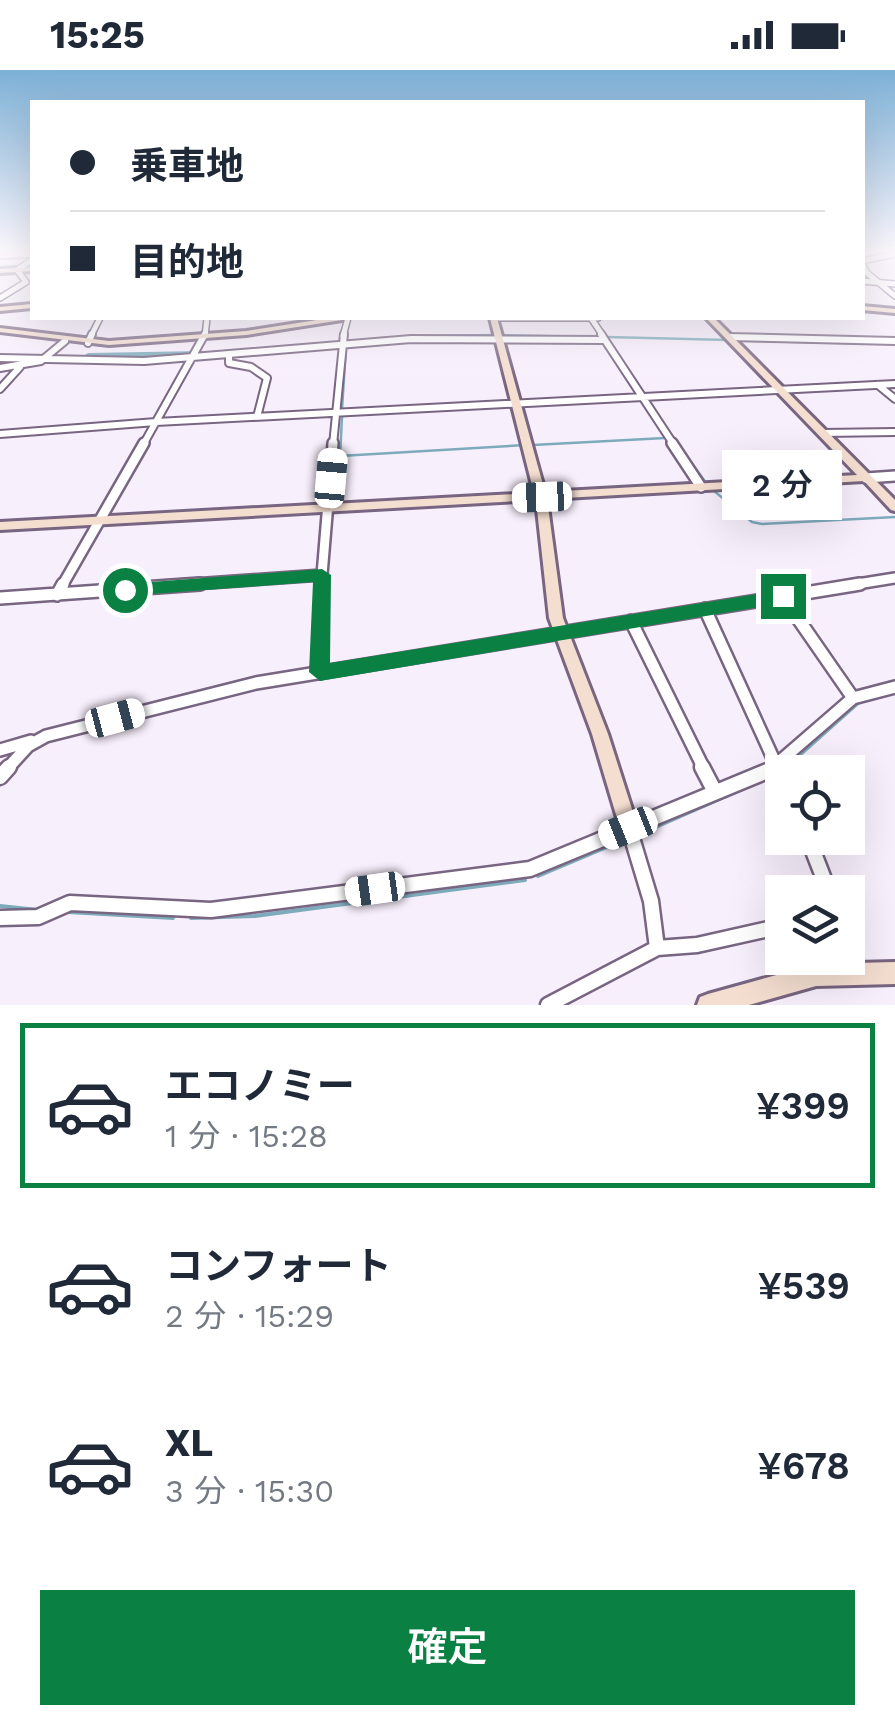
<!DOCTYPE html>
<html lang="ja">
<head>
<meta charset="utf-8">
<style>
	:root { --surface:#fff; --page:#f6f6f7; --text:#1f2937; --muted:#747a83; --line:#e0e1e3; --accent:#0b8043 }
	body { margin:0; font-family:"Work Sans","Noto Sans JP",sans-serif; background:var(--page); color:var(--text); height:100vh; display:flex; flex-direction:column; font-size:38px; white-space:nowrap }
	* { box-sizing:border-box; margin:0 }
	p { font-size:32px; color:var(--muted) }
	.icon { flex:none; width:55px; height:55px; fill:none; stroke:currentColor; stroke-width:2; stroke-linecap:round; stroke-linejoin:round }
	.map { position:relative; height:935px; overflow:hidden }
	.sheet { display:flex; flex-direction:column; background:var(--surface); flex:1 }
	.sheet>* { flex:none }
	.guide { position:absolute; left:30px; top:30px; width:835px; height:220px; border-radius:0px; box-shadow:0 10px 40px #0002; display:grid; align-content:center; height:220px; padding:0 40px; background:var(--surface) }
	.buttons { position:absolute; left:765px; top:685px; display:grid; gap:20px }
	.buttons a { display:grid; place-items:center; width:100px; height:100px; border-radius:0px; background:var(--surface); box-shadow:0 10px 40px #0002; font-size:50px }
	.end { position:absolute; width:45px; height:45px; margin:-22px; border:12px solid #0b8043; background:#fff; box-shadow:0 0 0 5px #fff }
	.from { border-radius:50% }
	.bubble { position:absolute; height:70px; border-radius:0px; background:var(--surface); box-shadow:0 10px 40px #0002; font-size:32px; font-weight:600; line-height:70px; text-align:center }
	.car { position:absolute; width:30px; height:60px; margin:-30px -15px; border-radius:12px; box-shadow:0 0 8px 2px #0007; background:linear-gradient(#fff 24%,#345 0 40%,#fff 0 76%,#345 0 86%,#fff 0) }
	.guide b { display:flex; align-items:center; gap:35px; height:95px; font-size:38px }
	.guide b+b { border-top:2px solid var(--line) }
	.guide i { width:25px; height:25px; background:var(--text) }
	ul { padding:18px 0 0; list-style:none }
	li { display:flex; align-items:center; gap:30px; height:165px; margin:0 20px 15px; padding:0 20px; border:5px solid transparent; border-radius:0px }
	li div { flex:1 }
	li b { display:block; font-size:38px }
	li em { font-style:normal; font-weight:600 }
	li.selected { border-color:var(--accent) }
	li>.icon { width:90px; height:90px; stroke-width:1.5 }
	.primary-button { display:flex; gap:20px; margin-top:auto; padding:20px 40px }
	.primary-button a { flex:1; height:115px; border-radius:0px; background:var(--accent); color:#fff; font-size:40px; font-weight:600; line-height:115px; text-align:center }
	.status { display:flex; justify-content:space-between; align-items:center; height:70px; padding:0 50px; background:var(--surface); direction:ltr }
	.status svg { height:28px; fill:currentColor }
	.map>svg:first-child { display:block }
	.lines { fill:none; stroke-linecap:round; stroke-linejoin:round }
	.stream-far1 { stroke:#7eabbc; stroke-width:2.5 }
	.stream { stroke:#7eabbc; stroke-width:4 }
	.river { fill:#7eabbc; fill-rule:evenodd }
	.street-far4-casing { stroke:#786581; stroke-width:8 }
	.street-far3-casing { stroke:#786581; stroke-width:10 }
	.street-far2-casing { stroke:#786581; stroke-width:14 }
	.street-far1-casing { stroke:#786581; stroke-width:16 }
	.street-casing { stroke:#786581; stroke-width:19 }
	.secondary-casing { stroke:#786581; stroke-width:6 }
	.street-far4 { stroke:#fff; stroke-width:5 }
	.street-far3 { stroke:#fff; stroke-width:6 }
	.street-far2 { stroke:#fff; stroke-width:9 }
	.street-far1 { stroke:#fff; stroke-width:11 }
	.street { stroke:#fff; stroke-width:14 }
	.secondary { fill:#f4ded0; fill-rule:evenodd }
	.route { fill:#0b8043 }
</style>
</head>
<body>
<div class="status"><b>15:25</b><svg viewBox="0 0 49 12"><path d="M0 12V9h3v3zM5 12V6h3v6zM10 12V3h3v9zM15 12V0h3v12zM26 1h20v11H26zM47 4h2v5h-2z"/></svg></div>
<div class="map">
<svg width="895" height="935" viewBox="0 0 895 935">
	<rect width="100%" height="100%" fill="#f8effc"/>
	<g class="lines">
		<path class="stream-far1" d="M502,265L589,267
			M422,266L494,265
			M607,267L729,270
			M382,268L399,267
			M752,271L895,274
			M342,339L346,277
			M342,347L340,386L525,375
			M673,368L704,410
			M533,375L665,368
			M714,421L752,452L762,454L895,447
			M785,699L860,632"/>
		<path class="stream" d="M784,700L788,697
			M640,764L740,720
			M538,806L621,771
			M0,836L38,840
			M68,842L173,848
			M191,848L255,846L525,810"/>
		<path class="river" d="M202,281L208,285L206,288L88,291L82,287L88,283Z"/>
		<g class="street-far4-casing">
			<path id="street-far4" d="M0,186L32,184
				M862,191L895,184
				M862,193L867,203L895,226
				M862,211L895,214
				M0,228L26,212L17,200L32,190
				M493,248H598
				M591,248L603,266
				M91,266L100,248
				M205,266L207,248
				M343,266L348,248"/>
		</g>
		<g class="street-far3-casing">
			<path id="street-far3" d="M601,264L674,375
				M729,267L895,271
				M88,273L92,264
				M229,287V293L251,297L267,308L257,347
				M0,288L144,291L411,269L605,270
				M0,298L41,291L65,271
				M878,315L895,329
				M0,319L20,297
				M822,363L895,362
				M0,364L156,352L895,314
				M143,375L205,264
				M333,375L344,264"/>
		</g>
		<g class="street-far2-casing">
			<path id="street-far2" d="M672,373L701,417
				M866,408L895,406
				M322,505L333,373
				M62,516L144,373
				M165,516L322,505V516
				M845,516L895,508"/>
		</g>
		<g class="street-far1-casing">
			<path id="street-far1" d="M57,525L63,514
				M783,527L853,628
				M0,528L200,514
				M705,539L778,699
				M631,551L704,699
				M320,603L322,514
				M0,680L31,671
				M7,699L28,676L46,666L256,613L860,514
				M771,699L853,628L895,617"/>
		</g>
		<g class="street-casing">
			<path id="street" d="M702,697L714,720
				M777,697L782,708
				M0,707L9,697
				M808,768L829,822
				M0,848L38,847L70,833L211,840L530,799L777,697
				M657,878L697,875L782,856
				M548,935L657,878L651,831L629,758"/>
		</g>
		<g class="secondary-casing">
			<path id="secondary" d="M32,197V201L0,203V199Z
				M32,234V238L0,241V237Z
				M862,236L895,239V243L862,240Z
				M330,248H346L342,250L246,265L109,275L0,262V258L109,271L246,261Z
				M490,248H497L545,422L857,405L706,248H714L895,430V441L891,440L864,411L547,429L563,548L608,664L638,758L636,765L629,767L622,765L620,758L592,664L549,548L536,430L0,460V452L534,423Z
				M895,892V914L816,916L749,935H697L700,927L708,924L816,894Z"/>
		</g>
		<use href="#street-far4" class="street-far4"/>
		<use href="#street-far3" class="street-far3"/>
		<use href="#street-far2" class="street-far2"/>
		<use href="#street-far1" class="street-far1"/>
		<use href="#street" class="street"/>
		<use href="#secondary" class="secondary"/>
	</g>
	<linearGradient id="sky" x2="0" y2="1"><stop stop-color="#7db0d6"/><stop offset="0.58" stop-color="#fcf8fe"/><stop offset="1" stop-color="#fcf8fe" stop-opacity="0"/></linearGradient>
	<rect width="895" height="312" fill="url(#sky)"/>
	<path class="route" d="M322,499L331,505L330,593L783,520L792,526L783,533L320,611L309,602L313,512L125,526L116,520L125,514Z"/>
</svg>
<div class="buttons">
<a><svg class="icon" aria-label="locate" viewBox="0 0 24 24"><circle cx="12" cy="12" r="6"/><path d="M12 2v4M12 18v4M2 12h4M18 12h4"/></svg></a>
<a><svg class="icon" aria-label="layers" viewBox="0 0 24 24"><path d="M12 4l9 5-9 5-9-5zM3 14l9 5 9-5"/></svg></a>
</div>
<i class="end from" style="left:125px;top:520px"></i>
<i class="end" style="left:783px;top:526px"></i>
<div class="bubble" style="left:722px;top:380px;width:120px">2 分</div>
<i class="car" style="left:331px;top:408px;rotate:5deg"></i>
<i class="car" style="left:542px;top:427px;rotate:268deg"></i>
<i class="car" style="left:115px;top:648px;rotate:75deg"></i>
<i class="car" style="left:628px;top:758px;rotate:248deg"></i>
<i class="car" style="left:375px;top:819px;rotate:262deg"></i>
<div class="guide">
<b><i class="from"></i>乗車地</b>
<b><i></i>目的地</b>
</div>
</div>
<section class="sheet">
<ul>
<li class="selected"><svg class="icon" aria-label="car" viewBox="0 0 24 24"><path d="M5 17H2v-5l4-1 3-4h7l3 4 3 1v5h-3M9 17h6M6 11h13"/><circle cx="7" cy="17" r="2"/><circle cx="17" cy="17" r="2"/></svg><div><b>エコノミー</b><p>1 分 · 15:28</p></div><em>¥399</em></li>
<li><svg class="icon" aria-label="car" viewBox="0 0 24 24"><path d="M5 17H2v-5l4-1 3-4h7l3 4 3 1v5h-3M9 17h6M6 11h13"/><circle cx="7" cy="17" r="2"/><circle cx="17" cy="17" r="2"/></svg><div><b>コンフォート</b><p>2 分 · 15:29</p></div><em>¥539</em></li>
<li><svg class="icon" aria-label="car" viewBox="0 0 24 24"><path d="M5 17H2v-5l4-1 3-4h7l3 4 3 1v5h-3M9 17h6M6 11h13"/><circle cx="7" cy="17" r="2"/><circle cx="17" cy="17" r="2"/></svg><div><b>XL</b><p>3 分 · 15:30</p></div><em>¥678</em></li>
</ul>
<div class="primary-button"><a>確定</a></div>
</section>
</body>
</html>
